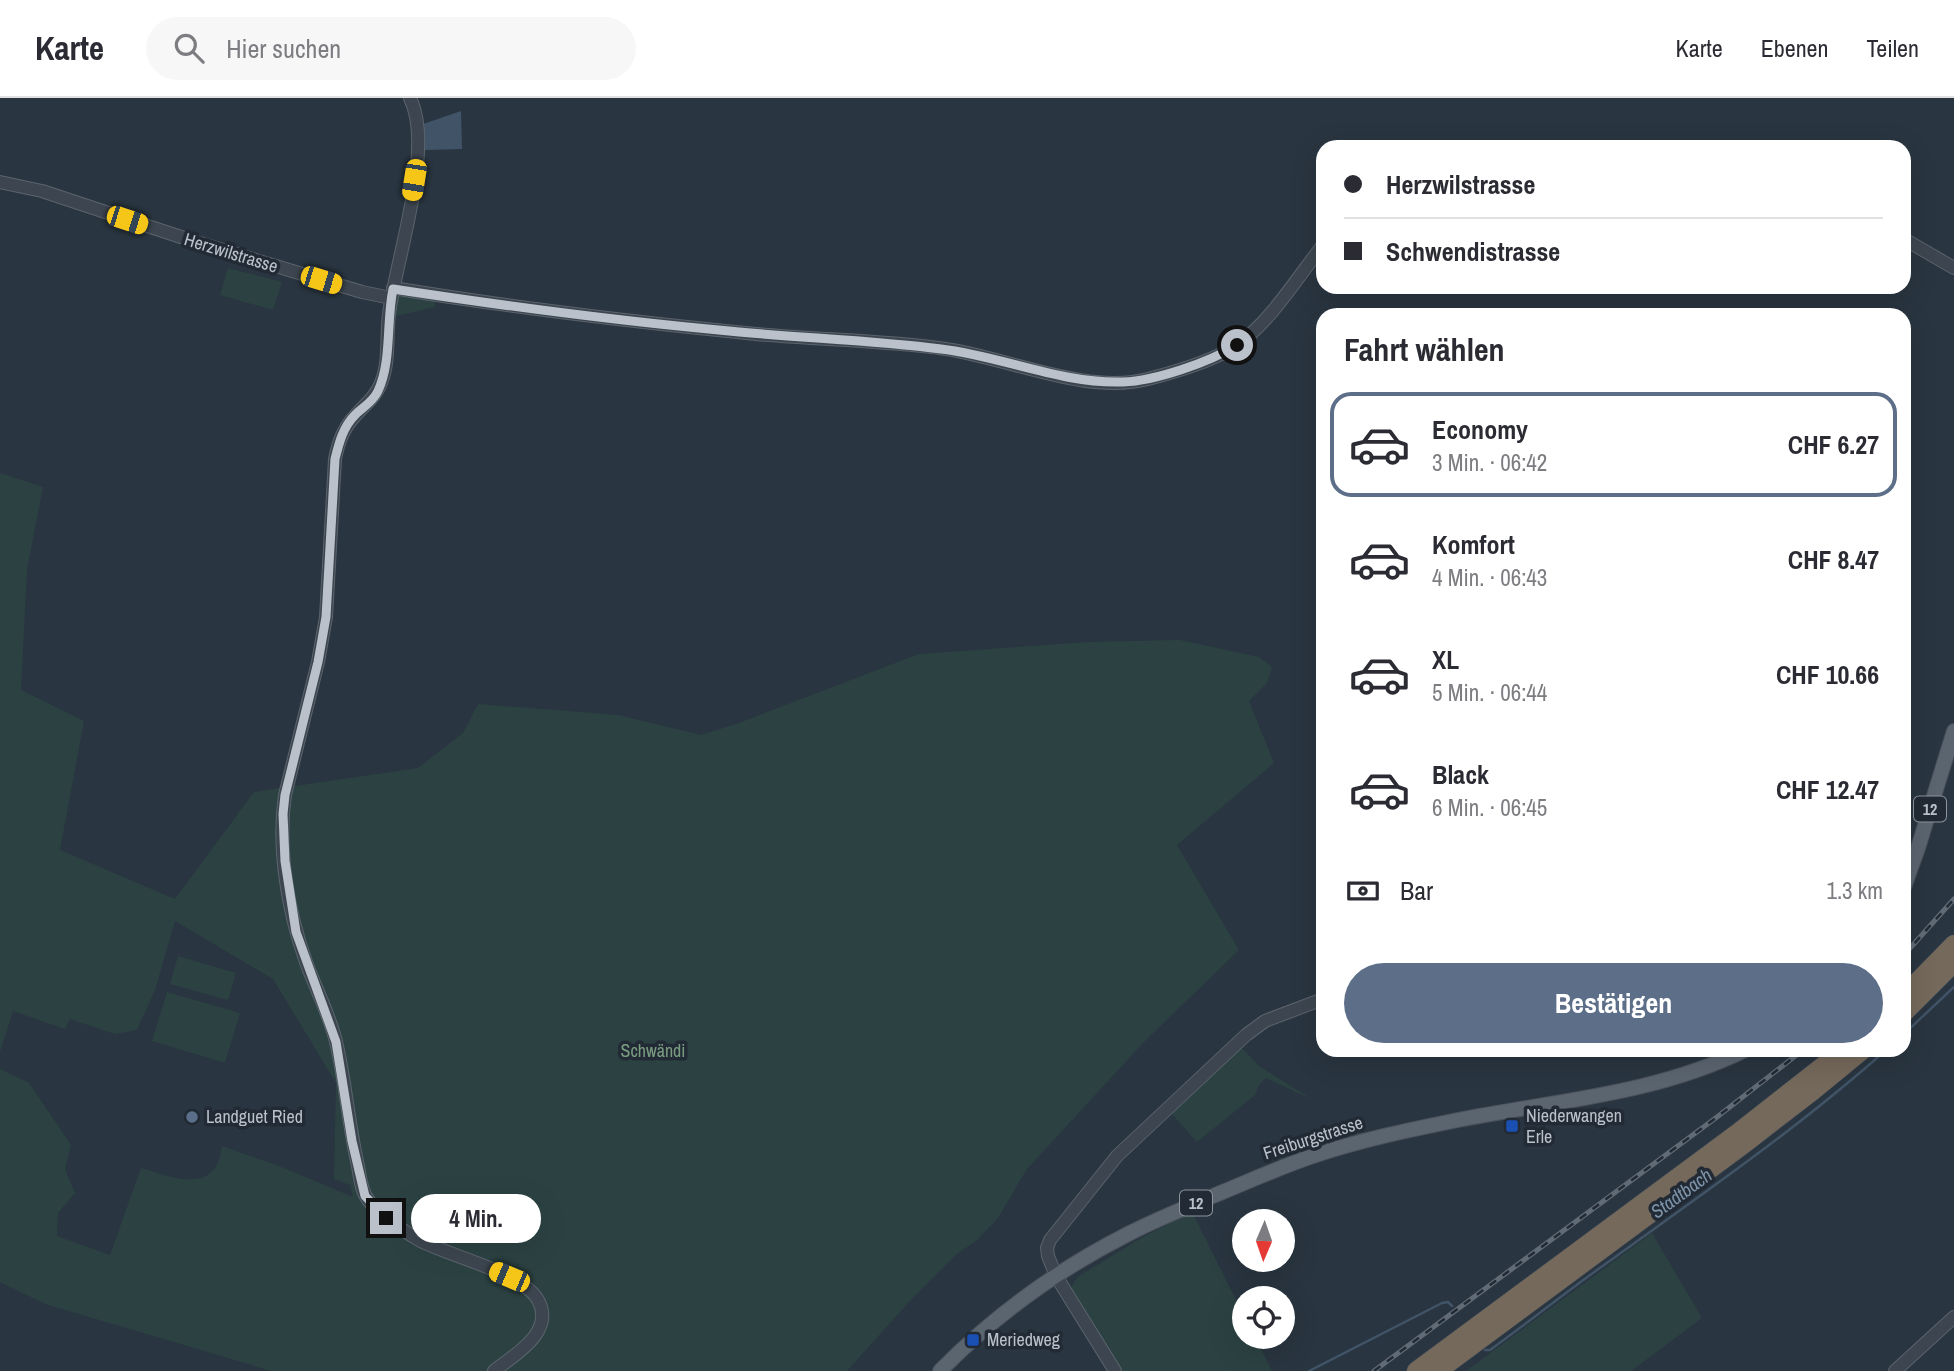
<!DOCTYPE html>
<html lang="de">
<head>
<meta charset="utf-8">
<style>
	:root { --surface:#fff; --page:#f7f7f7; --text:#2b2b33; --muted:#7c7c81; --line:#e1e1e2; --accent:#5d6e88 }
	body { margin:0; font-family:"Archivo Narrow",sans-serif; background:var(--page); color:var(--text); height:100vh; display:flex; flex-direction:column; font-size:26px; white-space:nowrap }
	* { box-sizing:border-box; margin:0 }
	p { font-size:23px; color:var(--muted) }
	.icon { flex:none; width:38px; height:38px; fill:none; stroke:currentColor; stroke-width:2; stroke-linecap:round; stroke-linejoin:round }
	.map { position:relative; flex:1; overflow:hidden }
	.drawer { position:absolute; left:1316px; top:210px; width:595px; height:749px; display:flex; flex-direction:column; background:var(--surface); border-radius:21px; box-shadow:0 7px 28px #0002 }
	.drawer>* { flex:none }
	.top-card { position:absolute; left:1316px; top:42px; width:595px; height:154px; border-radius:21px; box-shadow:0 7px 28px #0002; display:grid; align-content:center; height:154px; padding:0 28px; background:var(--surface) }
	.needle { width:46px; rotate:182deg }
	.fabs { position:absolute; left:1232px; top:1111px; display:grid; gap:14px }
	.fabs a { display:grid; place-items:center; width:63px; height:63px; border-radius:50%; background:var(--surface); box-shadow:0 7px 28px #0002; font-size:35px }
	.end { position:absolute; width:32px; height:32px; margin:-16px; border:9px solid #bac1ca; background:#111; box-shadow:0 0 0 4px #111 }
	.from { border-radius:50% }
	.bubble { position:absolute; height:49px; border-radius:24px; background:var(--surface); box-shadow:0 7px 28px #0002; font-size:23px; font-weight:700; line-height:49px; text-align:center }
	.car { position:absolute; width:21px; height:42px; margin:-21px -10px; border-radius:9px; box-shadow:0 0 5px 2px #0007; background:linear-gradient(#f5c518 24%,#345 0 40%,#f5c518 0 76%,#345 0 86%,#f5c518 0) }
	.top-card b { display:flex; align-items:center; gap:24px; height:66px; font-size:26px }
	.top-card b+b { border-top:2px solid var(--line) }
	.top-card i { width:18px; height:18px; background:var(--text) }
	ul { padding:0; list-style:none }
	li { display:flex; align-items:center; gap:21px; height:105px; margin:0 14px 10px; padding:0 14px; border:4px solid transparent; border-radius:21px }
	li div { flex:1 }
	li b { display:block; font-size:26px }
	li em { font-style:normal; font-weight:700 }
	li.active { border-color:var(--accent) }
	li>.icon { width:63px; height:63px; stroke-width:1.5 }
	h2 { padding:0 28px; font-size:32px; line-height:84px }
	.pay { display:flex; align-items:center; gap:18px; height:77px; padding:0 28px; font-size:26px }
	.pay p { margin-inline-start:auto }
	.cta { display:flex; gap:14px; margin-top:auto; padding:14px 28px }
	.cta a { flex:1; height:80px; border-radius:42px; background:var(--accent); color:#fff; font-size:28px; font-weight:700; line-height:80px; text-align:center }
	header { display:flex; align-items:center; gap:42px; box-sizing:border-box; height:98px; padding:0 35px; background:var(--surface); border-bottom:2px solid var(--line) }
	header strong { font-size:33px }
	nav { display:flex; gap:38px; margin-inline-start:auto; font-size:24px }
	.search { width:490px; height:63px; background:var(--page); display:flex; align-items:center; gap:18px; box-sizing:border-box; padding:0 24px; border-radius:38px; color:var(--muted); font-size:26px }
	.map>svg:first-child { display:block }
	.green { fill:#2c4242 }
	.water { fill:#415467 }
	.lines { fill:none; stroke-linecap:round; stroke-linejoin:round }
	.stream { stroke:#415467; stroke-width:2.5 }
	.minor-casing { stroke:#5b646d; stroke-width:14 }
	.major-casing { stroke:#4a525c; stroke-width:16 }
	.highway-casing { stroke:#48515a; stroke-width:19 }
	.minor { stroke:#3d4650; stroke-width:12 }
	.major { stroke:#5b6570; stroke-width:14 }
	.highway { stroke:#75695b; stroke-width:18 }
	.rail-casing { stroke:#606b76; stroke-width:5 }
	.rail { stroke:#222b35; stroke-width:2.5; stroke-dasharray:8; stroke-linecap:butt }
	.route { stroke:#bac1ca; stroke-width:9 }
	.service-dot { fill:#5c6f8a; stroke:#222b35; stroke-width:2.5 }
	.transit-dot { fill:#1a4fb4; stroke:#222b35; stroke-width:2.5 }
	.labels { text-anchor:middle; stroke-width:7; stroke-linejoin:round; paint-order:stroke }
	.shield { fill:#222b35; stroke:#8c949d; stroke-width:2 }
	.shield-label { font-size:16px; font-weight:bold; fill:#bac1ca }
	.street-label { font-size:18px; fill:#bac1ca; stroke:#222b35 }
	.park-label { font-size:18px; fill:#7a9d80; stroke:#222b35 }
	.poi-label { font-size:18px; fill:#bac1ca; stroke:#222b35; text-anchor:start }
	.water-label { font-size:19px; font-style:italic; fill:#7e94aa; stroke:#222b35 }
</style>
</head>
<body>
<header>
<strong>Karte</strong>
<div class="search"><svg class="icon" aria-label="search" viewBox="0 0 24 24"><circle cx="10" cy="10" r="6"/><path d="M15 15l6 6"/></svg>Hier suchen</div>
<nav><a>Karte</a><a>Ebenen</a><a>Teilen</a></nav>
</header>
<div class="map">
<svg width="1954" height="1273" viewBox="0 0 1954 1273">
	<rect width="100%" height="100%" fill="#293540"/>
	<path class="green" d="M228,170L282,184L273,212L220,197Z
		M401,197C407,198 431,198 434,203C435,205 435,207 435,209L392,219L396,200Z
		M0,375L43,389L27,472L21,592L84,623L60,752L175,801L254,694L418,670L463,635L478,606L618,617L701,637L736,626L919,556L1088,544L1180,542L1259,559L1272,569L1267,585L1249,603L1274,665L1177,747L1239,852L1144,944L1027,1071L998,1120L977,1142L957,1156L908,1205L847,1273H272L45,1206L0,1184V971L29,985L71,1047L65,1071L75,1095L58,1115L57,1138L110,1157L141,1070C162,1076 199,1092 215,1070C219,1064 221,1055 222,1048L279,1068L353,1099L350,1087L334,1081L336,985L273,881L175,823L155,892L137,932L115,936L70,921L65,931L13,913L0,954Z
		M178,858L236,875L228,902L170,886Z
		M167,894L240,915L225,965L152,943Z
		M1239,947L1259,968L1313,1002L1266,980L1259,987L1255,997L1197,1044L1169,1013Z
		M1359,1030L1365,1037L1312,1050L1283,1062H1276L1274,1057L1308,1043Z
		M1192,1114L1244,1218V1239H1255L1272,1273H1120L1073,1198C1070,1189 1072,1185 1079,1178L1143,1139Z
		M1652,1135L1702,1220L1631,1273H1466Z"/>
	<path class="water" d="M461,13L462,51L424,52L423,26Z"/>
	<g class="lines">
		<path class="stream" d="M1904,936L1954,889
			M1485,1252H1490C1526,1226 1561,1198 1597,1172C1695,1101 1795,1033 1886,952
			M1309,1273L1442,1205L1448,1204L1452,1208"/>
		<g class="minor-casing">
			<path id="minor" d="M410,0C435,50 396,160 389,216C386,239 390,263 381,285C375,300 365,306 355,318C343,330 338,345 335,361L326,519L318,564L285,697C277,750 288,814 306,864C316,892 331,919 337,948C346,988 349,1029 358,1068C360,1079 361,1094 369,1103C382,1119 402,1132 419,1142C448,1158 526,1175 539,1204C554,1235 514,1257 494,1273
				M0,84L42,93L196,144L362,194L391,200
				M1904,141L1954,170
				M393,190C514,210 634,224 756,236C819,242 883,242 946,251C1008,260 1086,297 1148,281C1175,274 1214,263 1237,247C1271,223 1297,180 1323,147
				M1115,1273L1056,1178L1048,1158L1047,1150L1050,1142L1117,1058L1246,937L1265,923L1323,901
				M1895,1273L1954,1219"/>
		</g>
		<g class="major-casing">
			<path id="major" d="M1904,789L1918,750L1954,633
				M940,1273C994,1218 1059,1171 1128,1136C1159,1120 1192,1107 1225,1093C1254,1081 1283,1068 1313,1058C1360,1042 1409,1032 1458,1022C1554,1003 1656,996 1745,952"/>
		</g>
		<g class="highway-casing">
			<path id="highway" d="M1904,897L1954,846
				M1904,915L1954,865
				M1416,1273L1736,1036L1843,952
				M1438,1273L1743,1047L1813,993L1863,952"/>
		</g>
		<use href="#minor" class="minor"/>
		<use href="#major" class="major"/>
		<use href="#highway" class="highway"/>
		<g class="rail-casing">
			<path id="rail" d="M1904,857L1954,801
				M1374,1273L1717,1019L1803,952"/>
		</g>
		<use href="#rail" class="rail"/>
	</g>
	<g class="lines">
		<path class="route" d="M386,1120L365,1098L352,1043L336,944L296,834L285,763L283,716L285,697L318,564L326,519L335,361C339,345 343,329 355,317C363,309 373,304 378,293C392,263 386,224 393,191C505,208 617,223 729,233C800,240 871,242 941,251C1002,258 1060,286 1123,284C1155,283 1210,264 1237,247"/>
	</g>
	<circle class="service-dot" cx="192" cy="1019" r="7"/>
	<g class="transit-dot">
		<rect x="1505" y="1021" width="14" height="14" rx="3.5"/>
		<rect x="966" y="1235" width="14" height="14" rx="3.5"/>
	</g>
	<g class="labels">
		<g class="shield">
			<rect x="1914" y="698.5" width="32" height="25" rx="5"/>
			<rect x="1180" y="1092.5" width="32" height="25" rx="5"/>
		</g>
		<g class="shield-label">
			<text x="1930" y="717">12</text>
			<text x="1196" y="1111">12</text>
		</g>
		<g class="street-label">
			<text transform="translate(231 155) rotate(17)" y="6">Herzwilstrasse</text>
			<text transform="translate(1313 1040) rotate(-18)" y="6">Freiburgstrasse</text>
		</g>
		<g class="park-label">
			<text x="653" y="959">Schwändi</text>
		</g>
		<g class="poi-label">
			<text x="1526" y="1024">Niederwangen<tspan x="1526" dy="21">Erle</tspan></text>
			<text x="206" y="1025">Landguet Ried</text>
			<text x="987" y="1248">Meriedweg</text>
		</g>
		<g class="water-label">
			<text transform="translate(1681 1095) rotate(-36)" y="7">Stadtbach</text>
		</g>
	</g>
</svg>
<div class="fabs">
<a><svg class="needle" viewBox="-14 -14 28 28"><path d="M0-13l5 13h-10z" fill="#e53935"/><path d="M0 13l5-13h-10z" fill="#7c7c81"/></svg></a>
<a><svg class="icon" aria-label="locate" viewBox="0 0 24 24"><circle cx="12" cy="12" r="6"/><path d="M12 2v4M12 18v4M2 12h4M18 12h4"/></svg></a>
</div>
<i class="end from" style="left:1237px;top:247px"></i>
<i class="end" style="left:386px;top:1120px"></i>
<div class="bubble" style="left:411px;top:1096px;width:130px">4 Min.</div>
<i class="car" style="left:414px;top:82px;rotate:189deg"></i>
<i class="car" style="left:127px;top:122px;rotate:108deg"></i>
<i class="car" style="left:321px;top:182px;rotate:107deg"></i>
<i class="car" style="left:509px;top:1179px;rotate:293deg"></i>
<div class="top-card">
<b><i class="from"></i>Herzwilstrasse</b>
<b><i></i>Schwendistrasse</b>
</div>
<section class="drawer">
<h2>Fahrt wählen</h2>
<ul>
<li class="active"><svg class="icon" aria-label="car" viewBox="0 0 24 24"><path d="M5 17H2v-5l4-1 3-4h7l3 4 3 1v5h-3M9 17h6M6 11h13"/><circle cx="7" cy="17" r="2"/><circle cx="17" cy="17" r="2"/></svg><div><b>Economy</b><p>3 Min. · 06:42</p></div><em>CHF 6.27</em></li>
<li><svg class="icon" aria-label="car" viewBox="0 0 24 24"><path d="M5 17H2v-5l4-1 3-4h7l3 4 3 1v5h-3M9 17h6M6 11h13"/><circle cx="7" cy="17" r="2"/><circle cx="17" cy="17" r="2"/></svg><div><b>Komfort</b><p>4 Min. · 06:43</p></div><em>CHF 8.47</em></li>
<li><svg class="icon" aria-label="car" viewBox="0 0 24 24"><path d="M5 17H2v-5l4-1 3-4h7l3 4 3 1v5h-3M9 17h6M6 11h13"/><circle cx="7" cy="17" r="2"/><circle cx="17" cy="17" r="2"/></svg><div><b>XL</b><p>5 Min. · 06:44</p></div><em>CHF 10.66</em></li>
<li><svg class="icon" aria-label="car" viewBox="0 0 24 24"><path d="M5 17H2v-5l4-1 3-4h7l3 4 3 1v5h-3M9 17h6M6 11h13"/><circle cx="7" cy="17" r="2"/><circle cx="17" cy="17" r="2"/></svg><div><b>Black</b><p>6 Min. · 06:45</p></div><em>CHF 12.47</em></li>
</ul>
<div class="pay"><svg class="icon" aria-label="cash" viewBox="0 0 24 24"><path d="M3 7h18v10H3z"/><circle cx="12" cy="12" r="2"/></svg>Bar<p>1.3 km</p></div>
<div class="cta"><a>Bestätigen</a></div>
</section>
</div>
</body>
</html>
